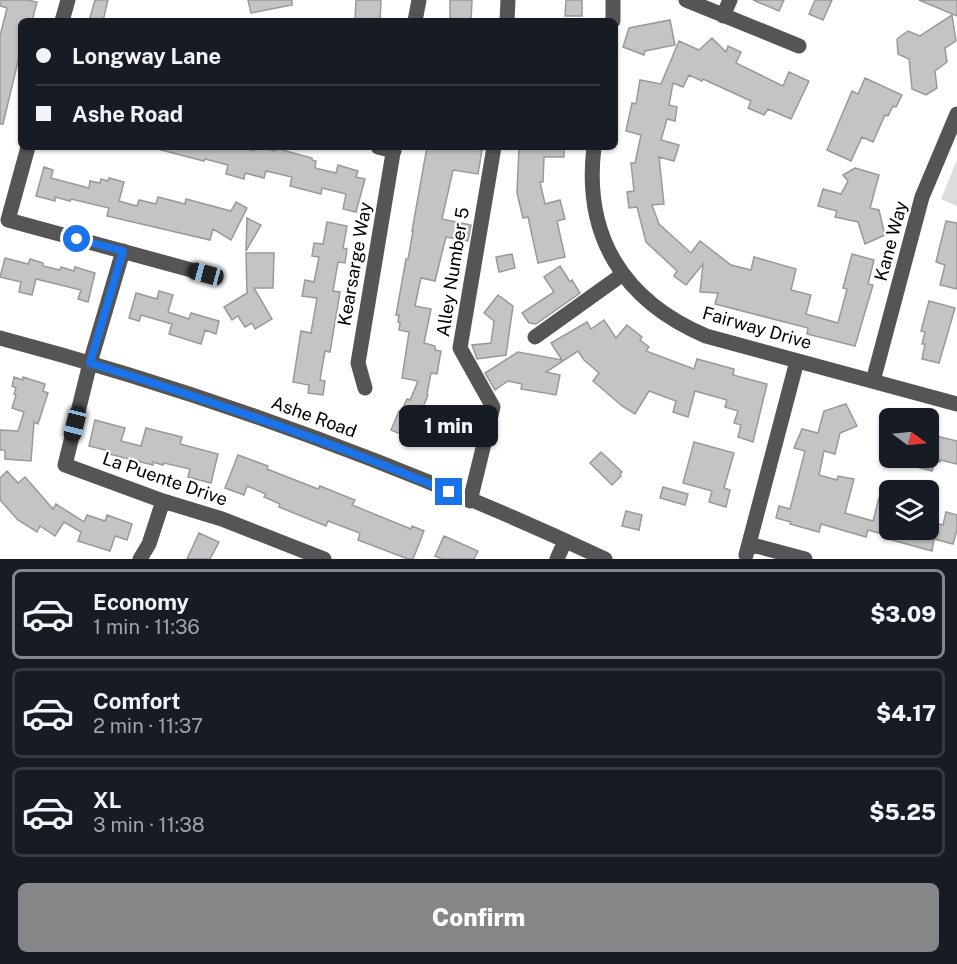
<!DOCTYPE html>
<html lang="en">
<head>
<meta charset="utf-8">
<style>
	:root { --surface:#171b24; --page:#242831; --text:#f1f3f6; --muted:#9ea1a6; --line:#363941; --accent:#858687 }
	body { margin:0; font-family:"Public Sans",sans-serif; background:var(--page); color:var(--text); height:100vh; display:flex; flex-direction:column; font-size:22px; white-space:nowrap }
	* { box-sizing:border-box; margin:0 }
	p { font-size:20px; color:var(--muted) }
	.icon { flex:none; width:33px; height:33px; fill:none; stroke:currentColor; stroke-width:2; stroke-linecap:round; stroke-linejoin:round }
	.map { position:relative; height:559px; overflow:hidden }
	.drawer { display:flex; flex-direction:column; background:var(--surface); flex:1 }
	.drawer>* { flex:none }
	.banner { position:absolute; left:18px; top:18px; width:600px; height:132px; border-radius:9px; box-shadow:0 2px 4px #0004; display:grid; align-content:center; height:132px; padding:0 18px; background:var(--surface) }
	.needle { width:39px; rotate:105deg }
	.tools { position:absolute; left:879px; top:408px; display:grid; gap:12px }
	.tools a { display:grid; place-items:center; width:60px; height:60px; border-radius:9px; background:var(--surface); box-shadow:0 2px 4px #0004; font-size:30px }
	.end { position:absolute; width:27px; height:27px; margin:-14px; border:8px solid #1a73e8; background:#fff; box-shadow:0 0 0 3px #fff }
	.from { border-radius:50% }
	.bubble { position:absolute; height:42px; border-radius:9px; background:var(--surface); box-shadow:0 2px 4px #0004; font-size:20px; font-weight:800; line-height:42px; text-align:center }
	.car { position:absolute; width:18px; height:36px; margin:-18px -9px; border-radius:8px; box-shadow:0 0 4px 2px #0007; background:linear-gradient(#222 24%,#8ab4d8 0 40%,#222 0 76%,#8ab4d8 0 86%,#222 0) }
	.banner b { display:flex; align-items:center; gap:21px; height:57px; font-size:22px }
	.banner b+b { border-top:2px solid var(--line) }
	.banner i { width:15px; height:15px; background:var(--text) }
	ul { padding:10px 0 0; list-style:none }
	li { display:flex; align-items:center; gap:18px; height:90px; margin:0 12px 9px; padding:0 6px; border:3px solid var(--line); border-radius:9px }
	li div { flex:1 }
	li b { display:block; font-size:22px }
	li em { font-style:normal; font-weight:800 }
	li.current { border-color:var(--accent) }
	li>.icon { width:54px; height:54px; stroke-width:1.5 }
	.action { display:flex; gap:12px; margin-top:auto; padding:12px 18px }
	.action a { flex:1; height:69px; border-radius:9px; background:var(--accent); color:#fff; font-size:24px; font-weight:800; line-height:69px; text-align:center }
	.map>svg:first-child { display:block }
	.green { fill:#dcdcdc }
	.building { fill:#c4c4c4; stroke:#999; stroke-width:1.5 }
	.lines { fill:none; stroke-linecap:round; stroke-linejoin:round }
	.minor { stroke:#555; stroke-width:15 }
	.route { stroke:#1a73e8; stroke-width:8 }
	.labels { text-anchor:middle; stroke-width:4.5; stroke-linejoin:round; paint-order:stroke }
	.street-label { font-size:18px; fill:#000; stroke:#fff }
</style>
</head>
<body>
<div class="map">
<svg width="957" height="559" viewBox="0 0 957 559">
	<rect width="100%" height="100%" fill="#fff"/>
	<path class="green" d="M957,160V206L941,199Z"/>
	<path class="building" d="M0,0H27L37,2L32,21H21V58L19,57L3,124H0V36L7,8L0,6Z
		M95,0H108L103,21H89Z
		M248,0H292V5L251,13Z
		M356,0H381L380,21H355Z
		M450,0H472L471,21L450,20Z
		M566,0H582V16H565Z
		M753,0H784L779,11Z
		M815,0H832L823,20L809,14Z
		M919,0H957V16Z
		M952,15L956,41L945,48L947,62L935,71L937,88L926,95L912,89L909,59L898,54L897,39L908,31L920,36Z
		M670,20L675,45L645,51L644,55L623,47L629,28Z
		M712,38L726,52L728,46L741,52L736,63L783,86L789,72L809,81L791,119L768,109L764,115L748,108L751,101L703,79L702,81L689,75L683,87L673,83L669,105L677,107L675,121L667,119L661,140L679,145L674,161L659,157L664,204L652,205L659,224L691,253L700,241L731,265L751,270L754,257L796,269L791,290L811,295L806,314L838,323L847,289L843,288L852,254L874,260L868,284L873,285L855,346L807,334L808,328L715,304L718,293L700,292L703,264L686,285L674,276L677,271L646,242L637,207L629,208L627,192L634,191L631,163H635L641,135L626,131L632,103L636,104L640,80L661,84L679,41L699,50Z
		M865,78L902,95L896,107L893,106L888,116L885,115L873,142L862,137L851,161L827,150L852,91L858,94Z
		M162,147H240L254,151L255,147H258L275,151V148L312,158V160L316,161L315,168L336,173L338,165L358,171L356,177L365,179L356,212L343,209L346,194L322,188L321,194L290,186L292,177L266,171L264,178L245,173L244,179L226,174L228,165L205,159L204,161L161,150Z
		M427,147H467L482,150L478,174L453,170L442,219L471,225L468,241L446,237L435,281L421,278L420,282L415,306L431,309L424,343L435,346V350L441,351L437,374L431,373L427,394L428,395L414,429L421,432L418,441L391,430L399,411L401,412L407,399L410,400L418,381L402,378L409,332L399,330L400,323L398,322L399,315H396L406,259H408L413,231H412Z
		M519,147H564V157H544L543,182H540L545,204L560,200L565,219L557,221L565,257L538,263L528,217L523,218L517,193Z
		M44,167L53,170L51,178L89,188L90,181L100,183L101,179L108,181L109,178L124,182L119,201L137,206L139,200L156,204L158,197L185,204L186,199L231,211L236,202L247,208L231,240L213,229L210,240L107,216L109,208L71,199L70,201L55,197V201L36,196Z
		M855,168L879,175L870,208L879,210L885,235L865,244L858,222L835,217L837,211L818,206L823,189L841,194L848,181L843,175Z
		M247,218L261,225L246,251Z
		M946,221L957,223V289L940,285L945,265L936,262Z
		M327,222L347,226L343,248L347,249L345,263L338,262L333,291L340,292L330,352L325,351L320,380L325,381L323,395L308,393L309,385L293,382L301,331L311,333L317,298L302,296L305,280L314,282L319,257L312,256L314,243L323,244Z
		M246,253H274L273,288H254L272,319L255,329L252,323L245,327L238,316L232,320L224,307L247,293Z
		M512,254L515,268L499,272L496,257Z
		M5,258L28,264L30,259L43,263V266L60,270L61,267L74,271L75,267L95,273L88,302L78,299L81,290L36,279L32,295L19,292L21,282L0,277Z
		M560,266L570,282L572,280L580,293L536,324L529,323L522,313L554,292L544,277Z
		M159,291L173,295L168,312L189,319L191,313L219,321L216,334L205,330L201,344L169,334L172,324L141,315L139,321L129,318L136,293L157,299Z
		M498,295L513,306L506,355L477,359L472,345L491,343L494,321L484,313Z
		M929,301L955,308L939,363L922,359L925,344H922L925,332L921,331Z
		M604,320L616,338L627,325L642,337L640,340L649,347L646,351L694,369L697,359L734,369L733,375L767,384L753,442L738,437L741,425L734,423L738,411L725,407L727,400L695,391L688,417L673,412L676,401L649,391L635,414L622,406L593,381L599,373L584,360L578,351L546,372L560,375L556,395L521,389L522,384L508,381L495,390L485,373L518,352L562,360L551,343L587,322L591,329Z
		M14,377L23,380V377L45,384L43,391L48,393L38,424L34,422L31,461L5,459V450H0V430L18,431L24,412L12,408L16,395L14,394L16,388L12,386Z
		M846,404L857,426L840,433L835,454L824,451L819,475L837,480L838,476L854,479L845,513L873,521L879,498L890,501V534L891,530H928V521L943,525L946,512L957,515V530L953,544L934,539L932,551L888,539L889,536L868,530L866,537L821,524L819,532L790,524L791,522L776,518L779,506L790,509L805,451L794,448L802,429L818,433L824,411Z
		M95,420L125,428L121,441L141,446L146,428L182,437L180,444L218,454L211,483L188,477L190,469L164,463L163,465L153,462V465L109,454V451L89,446Z
		M928,434L957,441V464L940,460V462L935,460L932,471L913,466L916,458H928Z
		M694,442L734,453L724,488L730,490L726,507L709,502L712,491L683,483Z
		M601,452L622,472L620,474L621,476L612,485L590,463Z
		M238,455L268,466L267,469L318,489L320,486L355,500L352,505L411,529L412,526L424,531L413,559H408L358,540L360,533L328,521L326,526L279,507L280,504L264,497L266,494L247,486L244,495L225,488Z
		M7,471L18,483L25,477L53,509L56,504L84,522L87,515L105,521L107,515L132,524L127,540L115,536L110,551L78,541L81,532L64,522L55,536L40,526L37,532L18,520L0,500V478Z
		M663,487L688,494L685,505L660,498Z
		M626,511L642,515L639,530L622,526Z
		M199,533L219,542L210,559H187Z
		M444,536L478,551L474,559H442L435,556Z"/>
	<g class="lines">
		<path class="minor" d="M686,0L799,46
			M723,16L730,0
			M62,21L68,0
			M415,21L419,0
			M507,21L508,0
			M613,21V0
			M28,147L8,220L206,274
			M378,147L394,151
			M594,147C583,237 624,301 706,336L957,404
			M123,251L90,363L65,465L163,501L222,519L324,559
			M535,337L623,274
			M0,338C208,393 410,468 605,559
			M873,381L922,197L957,114
			M365,388L358,363L394,147
			M470,501L493,407L460,348L494,147
			M749,544L805,559
			M746,555L797,361
			M140,559L149,544L163,501
			M557,559L565,541"/>
	</g>
	<g class="lines">
		<path class="route" d="M77,239L123,251L90,363C212,401 332,442 449,492"/>
	</g>
	<g class="labels">
		<g class="street-label">
			<text transform="translate(891 241) rotate(-75)" y="6">Kane Way</text>
			<text transform="translate(355 264) rotate(-80)" y="6">Kearsarge Way</text>
			<text transform="translate(453 272) rotate(-81)" y="6">Alley Number 5</text>
			<text transform="translate(757 328) rotate(16)" y="6">Fairway Drive</text>
			<text transform="translate(314 417) rotate(20)" y="6">Ashe Road</text>
			<text transform="translate(165 479) rotate(19)" y="6">La Puente Drive</text>
		</g>
	</g>
</svg>
<div class="tools">
<a><svg class="needle" viewBox="-14 -14 28 28"><path d="M0-13l5 13h-10z" fill="#e53935"/><path d="M0 13l5-13h-10z" fill="#9ea1a6"/></svg></a>
<a><svg class="icon" aria-label="layers" viewBox="0 0 24 24"><path d="M12 4l9 5-9 5-9-5zM3 14l9 5 9-5"/></svg></a>
</div>
<i class="end from" style="left:77px;top:239px"></i>
<i class="end" style="left:449px;top:492px"></i>
<div class="bubble" style="left:399px;top:405px;width:99px">1 min</div>
<i class="car" style="left:206px;top:274px;rotate:285deg"></i>
<i class="car" style="left:75px;top:424px;rotate:194deg"></i>
<div class="banner">
<b><i class="from"></i>Longway Lane</b>
<b><i></i>Ashe Road</b>
</div>
</div>
<section class="drawer">
<ul>
<li class="current"><svg class="icon" aria-label="car" viewBox="0 0 24 24"><path d="M5 17H2v-5l4-1 3-4h7l3 4 3 1v5h-3M9 17h6M6 11h13"/><circle cx="7" cy="17" r="2"/><circle cx="17" cy="17" r="2"/></svg><div><b>Economy</b><p>1 min · 11:36</p></div><em>$3.09</em></li>
<li><svg class="icon" aria-label="car" viewBox="0 0 24 24"><path d="M5 17H2v-5l4-1 3-4h7l3 4 3 1v5h-3M9 17h6M6 11h13"/><circle cx="7" cy="17" r="2"/><circle cx="17" cy="17" r="2"/></svg><div><b>Comfort</b><p>2 min · 11:37</p></div><em>$4.17</em></li>
<li><svg class="icon" aria-label="car" viewBox="0 0 24 24"><path d="M5 17H2v-5l4-1 3-4h7l3 4 3 1v5h-3M9 17h6M6 11h13"/><circle cx="7" cy="17" r="2"/><circle cx="17" cy="17" r="2"/></svg><div><b>XL</b><p>3 min · 11:38</p></div><em>$5.25</em></li>
</ul>
<div class="action"><a>Confirm</a></div>
</section>
</body>
</html>
